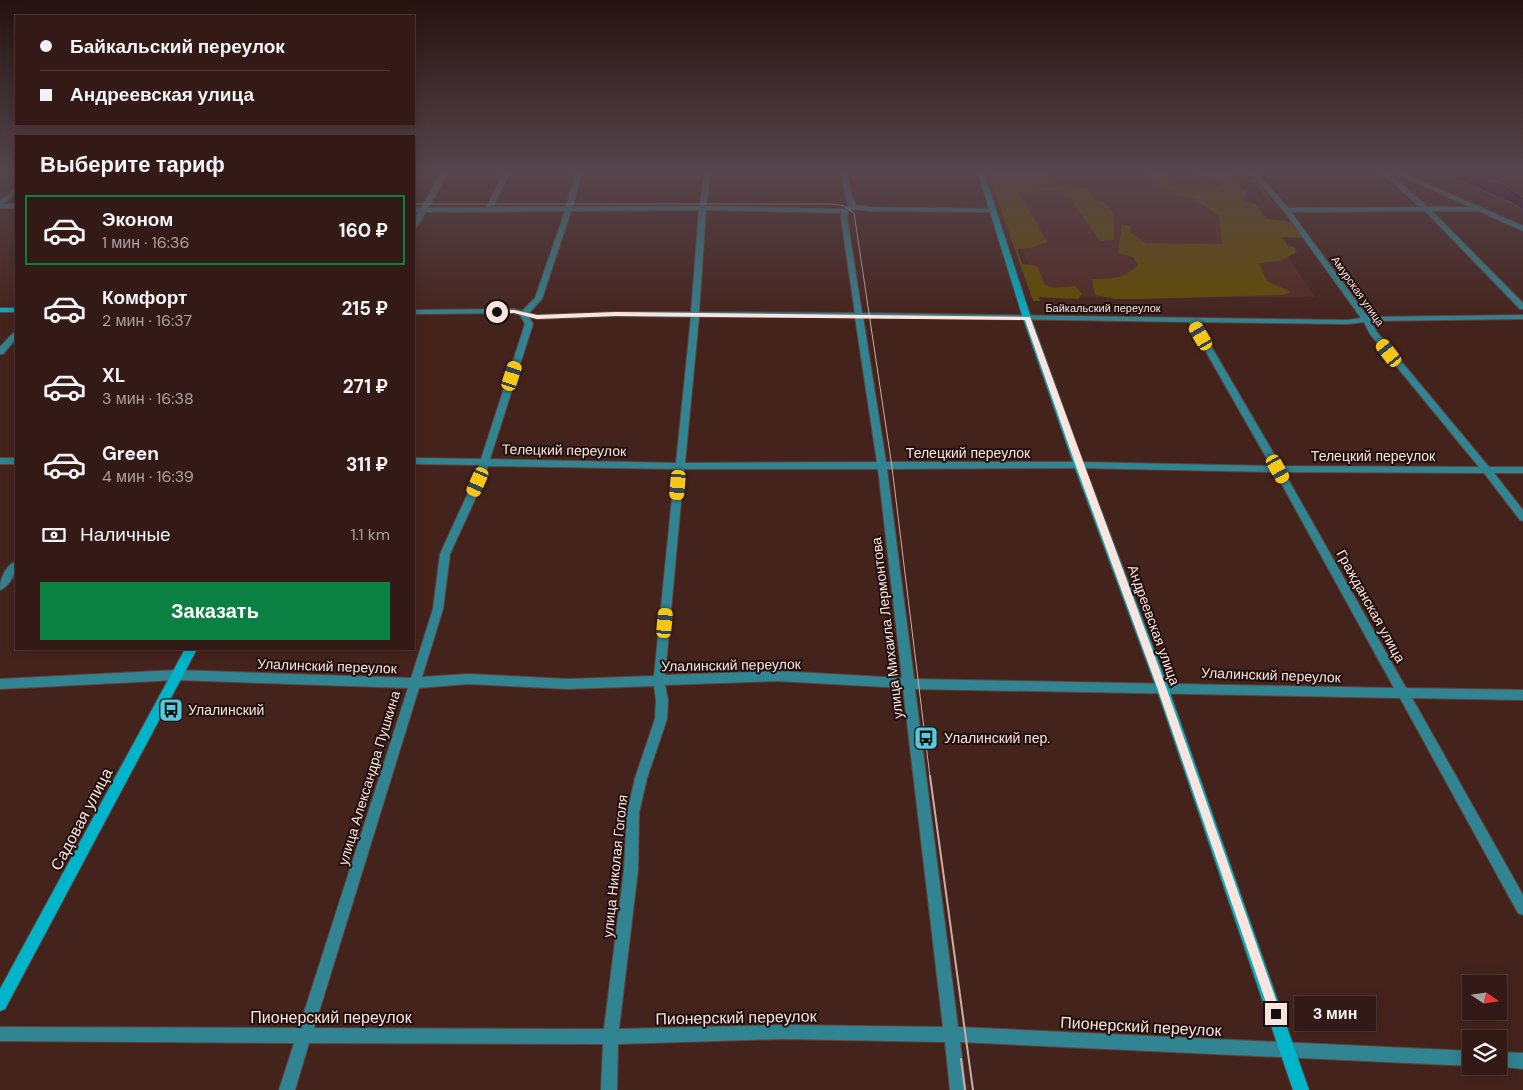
<!DOCTYPE html>
<html lang="ru">
<head>
<meta charset="utf-8">
<style>
	:root { --surface:#341a16; --page:#3f2723; --text:#f1f3f6; --muted:#a9a1a1; --line:#4e3835; --accent:#0b8043 }
	body { margin:0; font-family:"DM Sans",sans-serif; background:var(--page); color:var(--text); height:100vh; display:flex; flex-direction:column; font-size:19px; white-space:nowrap }
	* { box-sizing:border-box; margin:0 }
	p { font-size:16px; color:var(--muted) }
	.icon { flex:none; width:28px; height:28px; fill:none; stroke:currentColor; stroke-width:2; stroke-linecap:round; stroke-linejoin:round }
	.map { position:relative; flex:1; overflow:hidden }
	.panel { position:absolute; left:15px; top:135px; width:400px; height:515px; display:flex; flex-direction:column; background:var(--surface); border-radius:0px; box-shadow:0 2px 12px #0003,0 0 0 1px var(--line) }
	.panel>* { flex:none }
	.guide { position:absolute; left:15px; top:15px; width:400px; height:110px; border-radius:0px; box-shadow:0 2px 12px #0003,0 0 0 1px var(--line); display:grid; align-content:center; height:110px; padding:0 25px; background:var(--surface) }
	.needle { width:32px; rotate:103deg }
	.buttons { position:absolute; left:1462px; top:975px; display:grid; gap:10px }
	.buttons a { display:grid; place-items:center; width:45px; height:45px; border-radius:0px; background:var(--surface); box-shadow:0 2px 12px #0003,0 0 0 1px var(--line); font-size:25px }
	.end { position:absolute; width:22px; height:22px; margin:-11px; border:6px solid #fbe3de; background:#111; box-shadow:0 0 0 2px #111 }
	.from { border-radius:50% }
	.bubble { position:absolute; height:35px; border-radius:0px; background:var(--surface); box-shadow:0 2px 12px #0003,0 0 0 1px var(--line); font-size:16px; font-weight:700; line-height:35px; text-align:center }
	.car { position:absolute; width:15px; height:30px; margin:-15px -8px; border-radius:6px; box-shadow:0 0 4px 1px #0007; background:linear-gradient(#f5c518 24%,#345 0 40%,#f5c518 0 76%,#345 0 86%,#f5c518 0) }
	.guide b { display:flex; align-items:center; gap:18px; height:48px; font-size:19px }
	.guide b+b { border-top:1px solid var(--line) }
	.guide i { width:12px; height:12px; background:var(--text) }
	ul { padding:0; list-style:none }
	li { display:flex; align-items:center; gap:15px; height:70px; margin:0 10px 8px; padding:0 15px; border:2px solid transparent; border-radius:0px }
	li div { flex:1 }
	li b { display:block; font-size:19px }
	li em { font-style:normal; font-weight:700 }
	li.active { border-color:var(--accent) }
	li>.icon { width:45px; height:45px; stroke-width:1.5 }
	h2 { padding:0 25px; font-size:22px; line-height:60px }
	.pay { display:flex; align-items:center; gap:12px; height:55px; padding:0 25px; font-size:19px }
	.pay p { margin-inline-start:auto }
	.primary-button { display:flex; gap:10px; margin-top:auto; padding:10px 25px }
	.primary-button a { flex:1; height:58px; border-radius:0px; background:var(--accent); color:#fff; font-size:20px; font-weight:700; line-height:58px; text-align:center }
	.map>svg:first-child { display:block }
	.built { fill:#532a24 }
	.green { fill:#624c00 }
	.water { fill:#310330; stroke:#6e4664 }
	.lines { fill:none; stroke-linecap:round; stroke-linejoin:round }
	.street-casing { stroke:#62423c; stroke-width:2 }
	.secondary-casing { stroke:#62423c; stroke-width:2 }
	.street { fill:#318491; fill-rule:evenodd }
	.secondary { fill:#00b4c9; fill-rule:evenodd }
	.tram-far1 { stroke:#c8ada8; stroke-width:1 }
	.tram { stroke:#c8ada8; stroke-width:2 }
	.route { fill:#fbe3de }
	.labels { text-anchor:middle; stroke-width:4; stroke-linejoin:round; paint-order:stroke }
	.far-street-label { font-size:11px; fill:#fbe3de; stroke:#21110f }
	.street-label { font-size:14px; fill:#fbe3de; stroke:#21110f }
	.poi-label { font-size:14px; fill:#fbe3de; stroke:#21110f; text-anchor:start }
	.near-street-label { font-size:16px; fill:#fbe3de; stroke:#21110f }
</style>
</head>
<body>
<div class="map">
<svg width="1523" height="1090" viewBox="0 0 1523 1090">
	<rect width="100%" height="100%" fill="#45231d"/>
	<path class="built" d="M993,170H1229L1315,297L1041,298Z"/>
	<path class="green" d="M987,170H1043C1060,189 1063,186 1087,188L1094,199C1118,206 1114,219 1114,240L1100,241L1072,202L1057,190L1019,192L1047,242L1030,248L1017,249L1022,264L1037,266L1045,285L1055,288L1075,286L1082,294L1078,299L1039,297L1040,301H1033Z
		M1147,170H1162L1173,178L1178,185L1184,187L1221,186L1217,180L1196,177L1189,170H1250L1269,197L1265,196L1254,182L1247,181L1243,173H1232L1231,176C1235,182 1241,187 1247,193L1243,197C1244,204 1251,203 1256,204L1267,219L1292,222L1305,238L1282,237L1288,246L1294,247L1297,252L1280,261L1259,263L1267,281L1291,292L1282,295L1142,299H1116L1095,295L1092,279C1111,279 1124,279 1138,265L1133,257L1118,253L1122,224L1130,226L1131,233L1146,243L1222,244L1219,216L1194,199L1177,195L1167,189L1155,185L1145,175Z"/>
	<path class="water" d="M1434,170H1458L1506,185L1523,197V210L1512,203Z"/>
	<g class="lines">
		<g class="street-casing">
			<path id="street" d="M443,170H449L428,208H486L505,170H511L493,207H566L576,170H582L573,207L700,206L705,170H711L706,206L844,209L849,206L845,194L840,170H846L851,194L856,205L869,207L995,209L996,210L993,212L869,211L854,209L848,212L847,218L862,313L1348,320L1361,318L1284,211L1249,170H1255L1288,208L1420,207L1378,170H1385L1428,207H1470L1388,170H1396L1523,226V231L1479,211H1432L1523,303V309H1520L1425,211L1291,212L1368,317L1523,315V319L1371,321L1376,331L1489,467H1523V473H1494L1523,510V521L1520,520L1484,473L1284,472L1406,688L1523,690V700L1412,698L1523,895V915L1518,913L1400,698L915,689L958,1027L1471,1051L1472,1066L960,1042L966,1090H950L945,1042L784,1039L618,1044L617,1090H601L603,1044L309,1043L295,1090H279L294,1043L0,1041V1027L299,1028L408,688L177,680L0,689V679L177,670L411,678L433,609L440,554L473,482L479,465L414,464V458L481,459L525,324L520,315L514,313L414,314V310L514,309L522,311L535,298L565,211L426,212L416,228L414,229V221L419,212H414V208H421ZM699,210L691,312H616L537,315L529,313L542,299L571,211ZM706,210L841,213V218L855,313L699,312ZM616,316L691,317L676,463L490,459L533,324L529,317L537,319ZM699,317H855L877,462L685,463ZM863,317L1189,322L1271,466L1079,462H886ZM1197,322L1348,324L1364,322L1370,334L1479,467L1281,466ZM488,466L675,469L654,676L568,679L468,674L422,677L443,609L450,554L483,482ZM1079,468L1275,472L1394,688L914,679L887,469ZM684,469H878L902,678L777,671L665,675ZM777,681L903,688L943,1027L784,1025L619,1029L638,870L639,813L647,778L667,719L668,700L665,685ZM468,684L568,689L654,686L656,700L655,719L635,778L627,813L624,870L604,1029L314,1028L419,688Z
				M16,188V193L4,204H16V208H0V201Z
				M13,333H16V339L3,354H0V347Z
				M0,458H16V464H0Z
				M16,561C17,572 11,585 0,590C0,579 5,566 16,561Z
				M1499,1052L1523,1053V1069L1496,1066H1499Z"/>
		</g>
		<g class="secondary-casing">
			<path id="secondary" d="M977,170H983L1031,318L1084,465L1168,687L1309,1090H1293L1156,687L1074,465L1023,318Z
				M0,308H16V312H0Z
				M185,649H197L5,1009L0,1011V989Z"/>
		</g>
		<use href="#street" class="street"/>
		<use href="#secondary" class="secondary"/>
		<path class="tram-far1" d="M414,204H832L844,206L854,213L892,467L930,777"/>
		<path class="tram" d="M930,776L973,1090
			M961,1059L965,1090"/>
	</g>
	<linearGradient id="sky" x2="0" y2="1"><stop stop-color="#261310"/><stop offset="0.53" stop-color="#56454c"/><stop offset="1" stop-color="#56454c" stop-opacity="0"/></linearGradient>
	<rect width="1523" height="323" fill="url(#sky)"/>
	<path class="route" d="M514,310L537,315L616,312L1030,317L1166,687L1281,1014L1280,1018L1276,1020L1271,1018L1270,1014L1157,687L1076,466L1025,320L616,316L537,319L514,313L497,314L494,312L497,310Z"/>
	<defs>
		<g id="bus-square" transform="scale(1.25)"><rect x="-9" y="-9" width="18" height="18" rx="4" fill="#54cadd" stroke="#21110f"/><path d="M-5-6H5V4H4V6H2V4H-2V6H-4V4H-5ZM-3.5-4V0h7V-4ZM-3.5 1.2v1.5H-2V1.2ZM2 1.2v1.5H3.5V1.2Z" fill="#111"/></g>
	</defs>
	<g fill-rule="evenodd">
		<use href="#bus-square" x="171" y="710"/>
		<use href="#bus-square" x="926" y="738"/>
	</g>
	<g class="labels">
		<g class="far-street-label">
			<text transform="translate(1358 291) rotate(55)" y="4">Амурская улица</text>
			<text x="1103" y="312">Байкальский переулок</text>
		</g>
		<g class="street-label">
			<text transform="translate(564 450) rotate(1)" y="5">Телецкий переулок</text>
			<text x="968" y="458">Телецкий переулок</text>
			<text x="1373" y="461">Телецкий переулок</text>
			<text transform="translate(1371 606) rotate(61)" y="5">Гражданская улица</text>
			<text transform="translate(1154 625) rotate(70)" y="5">Андреевская улица</text>
			<text transform="translate(887 628) rotate(-97)" y="5">улица Михаила Лермонтова</text>
			<text transform="translate(731 665) rotate(-1)" y="5">Улалинский переулок</text>
			<text transform="translate(327 666) rotate(2)" y="5">Улалинский переулок</text>
			<text transform="translate(1271 675) rotate(2)" y="5">Улалинский переулок</text>
			<text transform="translate(369 778) rotate(-73)" y="5">улица Александра Пушкина</text>
			<text transform="translate(615 866) rotate(-84)" y="5">улица Николая Гоголя</text>
		</g>
		<g class="poi-label">
			<text x="188" y="715">Улалинский</text>
			<text x="944" y="743">Улалинский пер.</text>
		</g>
		<g class="near-street-label">
			<text transform="translate(81 819) rotate(-62)" y="6">Садовая улица</text>
			<text x="331" y="1023">Пионерский переулок</text>
			<text transform="translate(736 1017) rotate(-1)" y="6">Пионерский переулок</text>
			<text transform="translate(1141 1026) rotate(3)" y="6">Пионерский переулок</text>
		</g>
	</g>
</svg>
<div class="buttons">
<a><svg class="needle" viewBox="-14 -14 28 28"><path d="M0-13l5 13h-10z" fill="#e53935"/><path d="M0 13l5-13h-10z" fill="#a9a1a1"/></svg></a>
<a><svg class="icon" aria-label="layers" viewBox="0 0 24 24"><path d="M12 4l9 5-9 5-9-5zM3 14l9 5 9-5"/></svg></a>
</div>
<i class="end from" style="left:497px;top:312px"></i>
<i class="end" style="left:1276px;top:1014px"></i>
<div class="bubble" style="left:1294px;top:996px;width:82px">3 мин</div>
<i class="car" style="left:1201px;top:336px;rotate:330deg"></i>
<i class="car" style="left:1389px;top:353px;rotate:322deg"></i>
<i class="car" style="left:512px;top:376px;rotate:18deg"></i>
<i class="car" style="left:1278px;top:469px;rotate:151deg"></i>
<i class="car" style="left:478px;top:482px;rotate:204deg"></i>
<i class="car" style="left:678px;top:485px;rotate:185deg"></i>
<i class="car" style="left:665px;top:623px;rotate:5deg"></i>
<div class="guide">
<b><i class="from"></i>Байкальский переулок</b>
<b><i></i>Андреевская улица</b>
</div>
<section class="panel">
<h2>Выберите тариф</h2>
<ul>
<li class="active"><svg class="icon" aria-label="car" viewBox="0 0 24 24"><path d="M5 17H2v-5l4-1 3-4h7l3 4 3 1v5h-3M9 17h6M6 11h13"/><circle cx="7" cy="17" r="2"/><circle cx="17" cy="17" r="2"/></svg><div><b>Эконом</b><p>1 мин · 16:36</p></div><em>160 ₽</em></li>
<li><svg class="icon" aria-label="car" viewBox="0 0 24 24"><path d="M5 17H2v-5l4-1 3-4h7l3 4 3 1v5h-3M9 17h6M6 11h13"/><circle cx="7" cy="17" r="2"/><circle cx="17" cy="17" r="2"/></svg><div><b>Комфорт</b><p>2 мин · 16:37</p></div><em>215 ₽</em></li>
<li><svg class="icon" aria-label="car" viewBox="0 0 24 24"><path d="M5 17H2v-5l4-1 3-4h7l3 4 3 1v5h-3M9 17h6M6 11h13"/><circle cx="7" cy="17" r="2"/><circle cx="17" cy="17" r="2"/></svg><div><b>XL</b><p>3 мин · 16:38</p></div><em>271 ₽</em></li>
<li><svg class="icon" aria-label="car" viewBox="0 0 24 24"><path d="M5 17H2v-5l4-1 3-4h7l3 4 3 1v5h-3M9 17h6M6 11h13"/><circle cx="7" cy="17" r="2"/><circle cx="17" cy="17" r="2"/></svg><div><b>Green</b><p>4 мин · 16:39</p></div><em>311 ₽</em></li>
</ul>
<div class="pay"><svg class="icon" aria-label="cash" viewBox="0 0 24 24"><path d="M3 7h18v10H3z"/><circle cx="12" cy="12" r="2"/></svg>Наличные<p>1.1 km</p></div>
<div class="primary-button"><a>Заказать</a></div>
</section>
</div>
</body>
</html>
